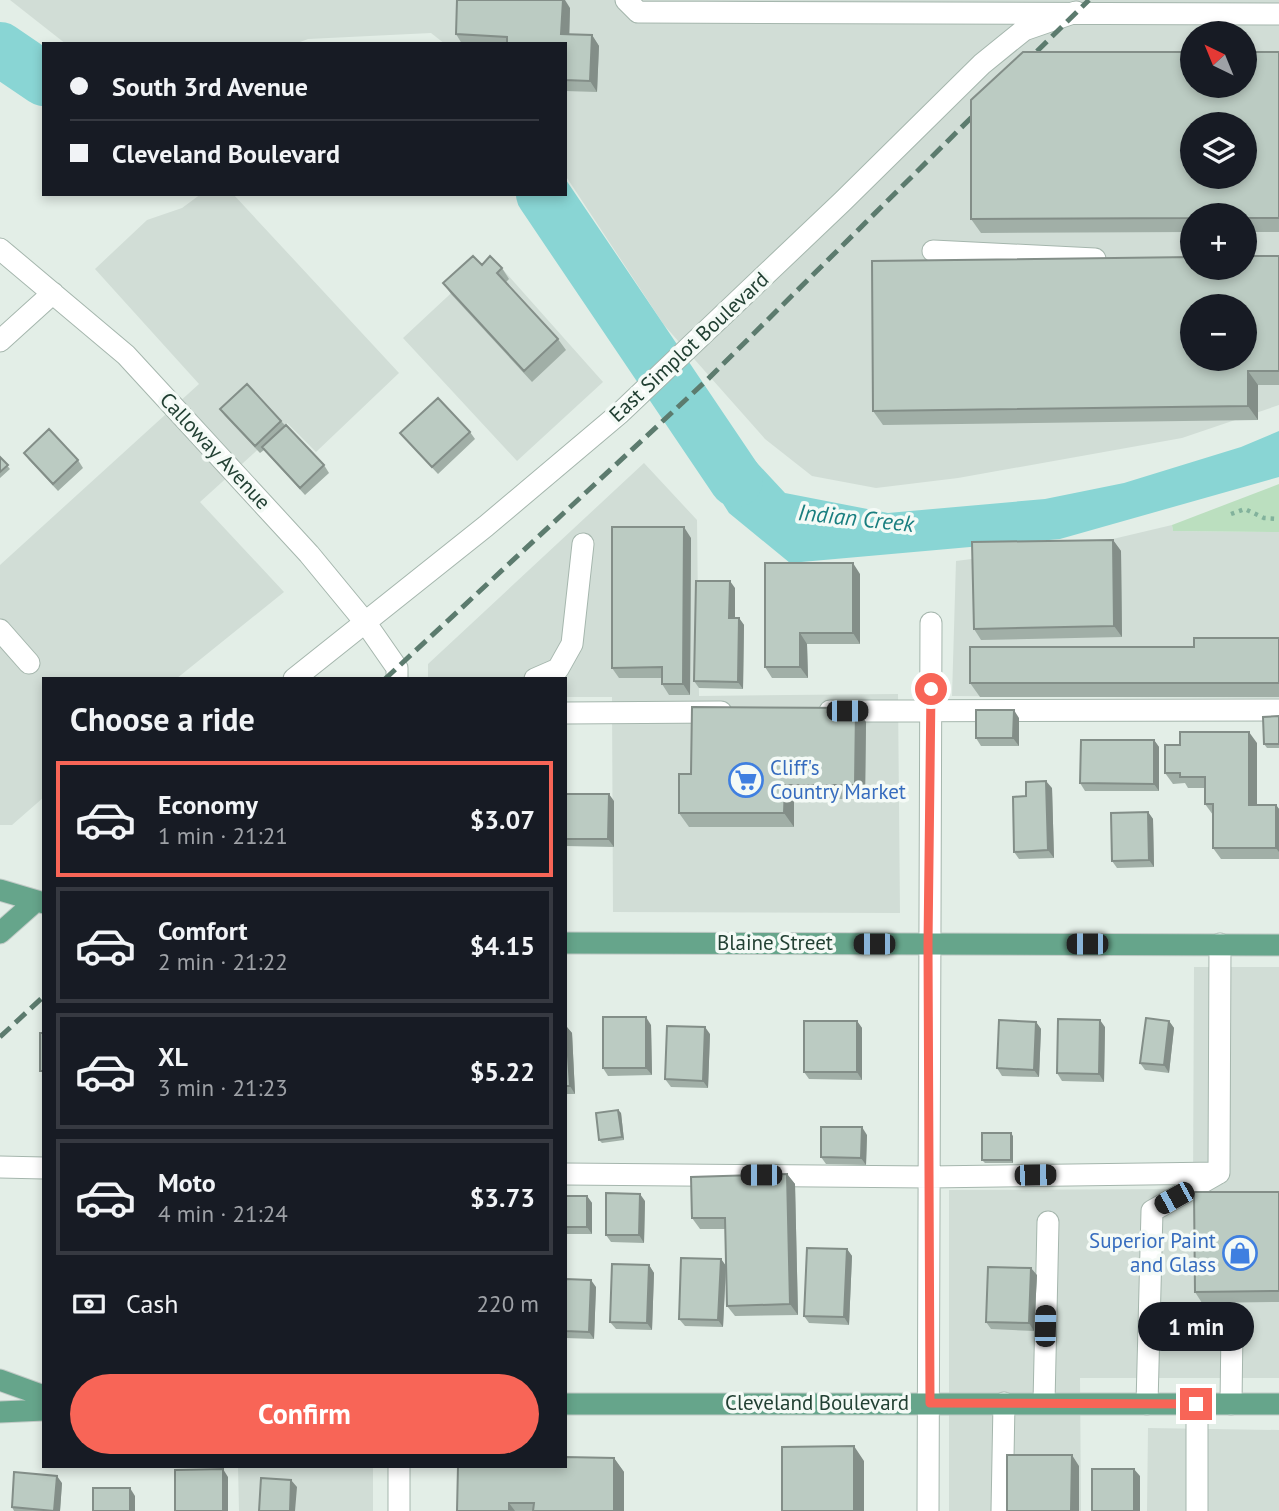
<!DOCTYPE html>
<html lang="en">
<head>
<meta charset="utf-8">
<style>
	:root { --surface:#171b24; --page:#20242c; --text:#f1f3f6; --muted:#9ea1a6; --line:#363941; --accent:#f86557 }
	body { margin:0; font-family:"PT Sans",sans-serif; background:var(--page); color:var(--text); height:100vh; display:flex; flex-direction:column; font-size:26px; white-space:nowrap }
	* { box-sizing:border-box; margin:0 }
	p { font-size:23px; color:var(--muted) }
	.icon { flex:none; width:38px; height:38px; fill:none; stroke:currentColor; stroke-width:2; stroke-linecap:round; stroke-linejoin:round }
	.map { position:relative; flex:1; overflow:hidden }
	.details { position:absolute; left:42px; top:677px; width:525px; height:791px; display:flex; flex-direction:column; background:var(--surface); border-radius:0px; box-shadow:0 4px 10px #0003 }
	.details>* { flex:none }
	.guide { position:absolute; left:42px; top:42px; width:525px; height:154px; border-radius:0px; box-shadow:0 4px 10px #0003; display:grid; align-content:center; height:154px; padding:0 28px; background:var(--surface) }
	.needle { width:46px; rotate:317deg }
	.controls { position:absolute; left:1180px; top:21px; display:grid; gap:14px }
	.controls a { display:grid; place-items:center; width:77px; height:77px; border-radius:50%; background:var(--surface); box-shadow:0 4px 10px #0003; font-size:35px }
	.end { position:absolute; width:32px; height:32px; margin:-16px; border:9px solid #f86557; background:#fff; box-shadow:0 0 0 4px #fff }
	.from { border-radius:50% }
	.bubble { position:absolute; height:49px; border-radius:24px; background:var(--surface); box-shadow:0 4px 10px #0003; font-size:23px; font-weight:700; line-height:49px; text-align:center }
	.car { position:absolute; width:21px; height:42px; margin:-21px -10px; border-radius:9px; box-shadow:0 0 5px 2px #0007; background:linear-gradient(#222 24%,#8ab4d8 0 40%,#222 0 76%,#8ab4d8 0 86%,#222 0) }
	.guide b { display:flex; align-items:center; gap:24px; height:66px; font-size:26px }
	.guide b+b { border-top:2px solid var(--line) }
	.guide i { width:18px; height:18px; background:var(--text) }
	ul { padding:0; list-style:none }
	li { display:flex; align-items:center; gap:21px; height:116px; margin:0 14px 10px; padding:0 14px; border:4px solid var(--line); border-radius:0px }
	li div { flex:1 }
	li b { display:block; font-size:26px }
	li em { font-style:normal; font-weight:700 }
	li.current { border-color:var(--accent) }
	li>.icon { width:63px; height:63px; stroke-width:1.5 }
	h2 { padding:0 28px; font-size:32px; line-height:84px }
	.pay { display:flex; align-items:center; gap:18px; height:77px; padding:0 28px; font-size:26px }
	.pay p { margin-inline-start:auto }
	.cta { display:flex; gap:14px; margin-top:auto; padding:14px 28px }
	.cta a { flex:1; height:80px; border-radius:42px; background:var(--accent); color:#fff; font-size:28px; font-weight:700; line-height:80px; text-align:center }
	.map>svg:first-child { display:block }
	.built { fill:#d1ddd6; fill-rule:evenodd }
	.green { fill:#bbdfbf }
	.water { fill:#89d5d4 }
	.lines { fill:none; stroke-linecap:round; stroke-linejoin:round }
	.river { stroke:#89d5d4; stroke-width:54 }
	.minor-casing { stroke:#a5b6ad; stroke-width:23 }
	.major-casing { stroke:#c1cac6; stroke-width:23 }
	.path { stroke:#82b29c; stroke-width:4.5; stroke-dasharray:3.5 5; stroke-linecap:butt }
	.minor { stroke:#fff; stroke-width:21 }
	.major { stroke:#66a58b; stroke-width:21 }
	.rail { stroke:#5c7b6e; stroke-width:5; stroke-dasharray:14 7; stroke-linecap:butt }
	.wall { fill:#a1afa7 }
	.shaded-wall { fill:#838e88 }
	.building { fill:#bbcbc2; stroke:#838e88; stroke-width:2; fill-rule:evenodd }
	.route { stroke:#f86557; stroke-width:9 }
	.labels { text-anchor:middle; stroke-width:7; stroke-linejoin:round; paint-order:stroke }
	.street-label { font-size:21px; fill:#224033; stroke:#f4faf6 }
	.shop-label { font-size:21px; fill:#366cbe; stroke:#f4faf6; text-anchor:start }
	.water-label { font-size:23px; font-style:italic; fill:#197e7f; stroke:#f4faf6 }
</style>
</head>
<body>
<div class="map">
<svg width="1279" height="1511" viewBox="0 0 1279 1511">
	<rect width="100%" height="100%" fill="#e3eee7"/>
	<path class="built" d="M10,0H1279V405L1182,438L958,478L876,488L812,476L765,439L664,325L565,175V44H445L431,33L308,39L295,44H66ZM1192,33H1244V86H1192ZM1192,124H1244V177H1192ZM1192,215H1244V268H1192ZM1192,306H1244V359H1192Z
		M201,194H233L399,373L316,452L287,423L200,502L284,592L176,679H44V797L12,825H0V565L199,384L95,269L147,220L182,208Z
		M491,256L603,382L517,461L403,338Z
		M644,463L697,520L699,696L898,694L900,913L613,912L612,697H565V679H428V664Z
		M1172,525L1173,531L1279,532V698L952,696L956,561L1096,543Z
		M1194,967H1279V1378H1080L1081,1511H949V1190L1193,1189Z
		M1148,1428L1279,1430V1511H1147Z
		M238,1467H373V1511H239Z"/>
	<path class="green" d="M1279,484V532L1173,531L1172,525Z"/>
	<path class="water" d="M707,409L785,493L888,513L1045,499L1124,483L1241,447L1279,431V477L1060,539L790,563L729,513L677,431Z"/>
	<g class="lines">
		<path class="river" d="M0,49L44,79
			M543,194L736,480"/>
		<g class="minor-casing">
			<path id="minor" d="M626,0L638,12L1279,14
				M0,249L126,355L309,554L365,622L397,668V679
				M933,251L1095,259
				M0,341L53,293
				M0,630L29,663
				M294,679L486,526L620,413L843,201L982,64L1024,30L1076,12
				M535,679L558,669L572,644L583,544
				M830,711L1279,710
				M565,713L721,712
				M0,1167L44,1168
				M565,1174L929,1177L1219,1173L1220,944
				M1149,1324L1232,1327L1231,1404
				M1044,1403L1048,1222
				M1147,1404L1152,1211L1217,1174
				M1197,1404V1511
				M399,1511V1466
				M928,1511L931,623
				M1002,1511L1004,1403"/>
		</g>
		<g class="major-casing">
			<path id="major" d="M0,890L44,903
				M0,933L35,902
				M565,943L1279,945
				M0,1380L44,1396
				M565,1404H1279
				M0,1412L44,1410"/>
		</g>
		<path class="path" d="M1231,514L1245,509L1264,518L1279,519"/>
		<use href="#minor" class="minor"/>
		<use href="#major" class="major"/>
		<path class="rail" d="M1022,66L1089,0
			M385,679L707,380L985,104
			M0,1037L44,996"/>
	</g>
	<path class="wall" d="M570,8L569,34L592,35L599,46L597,92L565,91V44H462L456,34Z
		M1279,52V232H1244V215H1192V232L981,233L971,219Z
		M1279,256V385H1258V420L883,425L873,411Z
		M482,265L502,268L509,279L506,282L558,339L566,350L532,382L451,294L443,283Z
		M220,409L281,421L324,465L329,473L305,495L264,450L260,453L225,416Z
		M470,432L475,439L438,474L406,440L400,433Z
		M24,453L78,460L83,468L58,491L29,460Z
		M0,457L10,469L0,478Z
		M691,538L690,695H669L662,684V678H619L612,668Z
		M1113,540L1121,551L1122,637L981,640L974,629Z
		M860,574V644H807L808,678H772L765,667Z
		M735,588V618H739L744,625L743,689L699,688L694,681Z
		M1279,638V697H980L970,683L1194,647Z
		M1279,716V748H1267L1264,744Z
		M1019,718V746H981L976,738Z
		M866,722L865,799H794V827H689L679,813L691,774Z
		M1154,740L1159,747V791H1085L1080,783Z
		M1257,743V805H1276L1279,809V859H1221L1213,848V815L1205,804V788H1188L1185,783L1173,784L1165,773L1180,745Z
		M1052,788L1054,858L1019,859L1014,852L1026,796Z
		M565,794L614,801V847L565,846Z
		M1148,812L1153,819L1154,867L1117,868L1112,861Z
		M857,1021L862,1028V1080L809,1079L804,1072Z
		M1169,1021L1174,1028L1169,1073L1145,1070L1140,1063Z
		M1036,1022L1041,1029L1039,1077L1002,1076L997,1068Z
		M651,1025L652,1075L608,1076L603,1068Z
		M565,1026H566L572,1033L575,1094H565Z
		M1105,1027L1104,1082L1062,1081L1057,1073Z
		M710,1034L708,1088L671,1087L665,1079Z
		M618,1110L621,1113L624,1140L602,1143L599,1140Z
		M867,1135L866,1165L826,1164L821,1157Z
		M1013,1136V1163H985L982,1160Z
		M787,1174L795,1184L798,1315L735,1316L727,1306L725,1229H700L692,1218Z
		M1279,1192V1302L1202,1303L1195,1292Z
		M565,1196H587L592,1203V1234H565Z
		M645,1201L644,1243L611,1242L606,1235Z
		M847,1249L852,1256L849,1325L809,1323L804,1316Z
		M721,1259L726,1266L723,1327L685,1326L679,1319Z
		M649,1265L654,1273L652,1330L616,1329L610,1322Z
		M1037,1275L1034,1331L991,1329L986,1322Z
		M565,1279L596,1287L594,1339L565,1338Z
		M614,1458L624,1472V1511H457Z
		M62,1483L60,1511H14L12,1507Z"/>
	<path class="shaded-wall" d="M563,0H565L570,8L569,45L561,34Z
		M592,35L599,46L597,92L590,81Z
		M1248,371L1258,385V420L1248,406Z
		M684,527L691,538L690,695L683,684Z
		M1113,540L1121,551L1122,637L1114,626Z
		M853,563L860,574V644L853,633Z
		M730,581L735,588V625L729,618Z
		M739,618L744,625L743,689L738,682Z
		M800,633L807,644L808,678L800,667Z
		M856,708L866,722L865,799L855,785Z
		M1014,710L1019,718V746L1013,738Z
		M1249,732L1257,743V816L1249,805Z
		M1154,740L1159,747V791L1154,784Z
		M1046,781L1052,788L1054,858L1048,850Z
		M785,785L794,799V827L784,813Z
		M609,794L614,801V847L608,839Z
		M1276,805L1279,809V852L1276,848Z
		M1148,812L1153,819L1154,867L1149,860Z
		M646,1017L651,1025L652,1075L646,1068Z
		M1100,1020L1105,1027L1104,1082L1099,1074Z
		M857,1021L862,1028V1080L857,1072Z
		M1169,1021L1174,1028L1169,1073L1164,1065Z
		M1036,1022L1041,1029L1039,1077L1034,1070Z
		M566,1026L572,1033L575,1094L570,1086Z
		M705,1027L710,1034L708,1088L703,1081Z
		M618,1110L621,1113L624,1140L622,1137Z
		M862,1127L867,1135L866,1165L861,1158Z
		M1011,1133L1013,1136V1163L1011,1160Z
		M787,1174L795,1184L798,1315L790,1304Z
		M640,1194L645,1201L644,1243L639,1235Z
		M587,1196L592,1203V1234L587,1227Z
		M847,1249L852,1256L849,1325L844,1317Z
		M721,1259L726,1266L723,1327L718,1320Z
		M649,1265L654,1273L652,1330L647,1323Z
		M1031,1268L1037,1275L1034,1331L1029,1323Z
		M591,1280L596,1287L594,1339L589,1332Z
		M854,1446L864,1461V1511H854Z
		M1072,1455L1079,1466V1511H1071Z
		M614,1458L624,1472V1511H614Z
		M223,1469L228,1477V1511H223Z
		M1134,1469L1140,1476V1511H1134Z
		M57,1476L62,1483L60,1511H54Z
		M291,1480L297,1487L295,1511H290Z
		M130,1488L135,1496V1511H130Z
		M509,1503L515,1511H509Z"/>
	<path class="building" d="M457,0H563L561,34L592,35L590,81L565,80V44H507V37L456,34Z
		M1023,52H1192V86H1244V52H1279V218H1244V215H1192V218L971,219V100ZM1192,124H1244V177H1192Z
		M473,256L482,265L490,256L502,268L497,273L558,339L524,371L443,283Z
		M1244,256H1279V371H1248V406L873,411L872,261L1192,257V268H1244ZM1192,306H1244V359H1192Z
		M247,384L281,421L255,446L220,409Z
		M438,398L470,432L432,467L400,433Z
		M286,425L324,465L300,488L262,447Z
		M49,429L78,460L53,484L24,453Z
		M0,457L8,465L0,472Z
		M612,527H684L683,684H662V667L612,668Z
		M1113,540L1114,626L974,629L972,542Z
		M765,563H853V633H800V667H765Z
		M696,581H730L729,618H739L738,682L694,681Z
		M1194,638H1279V683H970V647H1194Z
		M692,707L856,708L855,785H785L784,813H679V774H691Z
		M976,710H1014L1013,738H976Z
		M1279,716V744H1264L1263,717Z
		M1180,732H1249V805H1276V848H1213V804H1205V777H1180V773H1165V745H1180Z
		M1081,740H1154V784L1080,783Z
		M1046,781L1048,850L1014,852L1013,797L1026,796V782Z
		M565,794H609L608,839H565Z
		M1148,812L1149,860L1112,861L1111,813Z
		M603,1017H646V1068H603Z
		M1146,1018L1169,1021L1164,1065L1140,1063Z
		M1058,1019L1100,1020L1099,1074L1057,1073Z
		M999,1020L1036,1022L1034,1070L997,1068Z
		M804,1021H857V1072H804Z
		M565,1026H566L570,1086H565Z
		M667,1026L705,1027L703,1081L665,1079Z
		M40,1033H44V1071H40Z
		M618,1110L622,1137L599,1140L596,1113Z
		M821,1127H862L861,1158L821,1157Z
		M982,1133H1011V1160H982Z
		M787,1174L790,1304L727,1306L725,1218H692L691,1177Z
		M1194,1192H1279V1291L1195,1292Z
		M606,1193L640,1194L639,1235H606Z
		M565,1196H587V1227H565Z
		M807,1248L847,1249L844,1317L804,1316Z
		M681,1258L721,1259L718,1320L679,1319Z
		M612,1264L649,1265L647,1323L610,1322Z
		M988,1267L1031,1268L1029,1323L986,1322Z
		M565,1279L591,1280L589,1332L565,1331Z
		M854,1446V1511H782V1447Z
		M1007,1455H1072L1071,1511H1007Z
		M565,1457L614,1458V1511H533L534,1503H509V1511H457L458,1466H565Z
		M223,1469V1511H175V1470Z
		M1092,1469H1134V1511H1092Z
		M14,1472L57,1476L54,1511L12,1507Z
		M261,1478L291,1480L290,1511H259Z
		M93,1488H130V1511H93Z"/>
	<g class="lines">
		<path class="route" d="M931,689L928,944L930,1403L1196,1404"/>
	</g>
	<defs>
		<g id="supermarket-ring" transform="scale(1.75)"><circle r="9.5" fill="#f4faf6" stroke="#3f7fe0" stroke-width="1.5"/><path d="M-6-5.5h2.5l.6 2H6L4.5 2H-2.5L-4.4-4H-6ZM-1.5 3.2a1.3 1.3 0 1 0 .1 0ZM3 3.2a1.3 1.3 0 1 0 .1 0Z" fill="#3f7fe0"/></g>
		<g id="shop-ring" transform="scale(1.75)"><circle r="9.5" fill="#f4faf6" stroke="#3f7fe0" stroke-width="1.5"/><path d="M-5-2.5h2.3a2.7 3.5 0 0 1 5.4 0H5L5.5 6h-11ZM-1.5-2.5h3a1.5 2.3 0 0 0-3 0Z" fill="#3f7fe0"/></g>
	</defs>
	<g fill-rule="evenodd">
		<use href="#supermarket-ring" x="746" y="780"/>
		<use href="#shop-ring" x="1240" y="1253"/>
	</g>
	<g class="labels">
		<g class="street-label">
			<text transform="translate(689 347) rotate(-43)" y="7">East Simplot Boulevard</text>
			<text transform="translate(215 451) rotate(47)" y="7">Calloway Avenue</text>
			<text x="775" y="950">Blaine Street</text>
			<text x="817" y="1410">Cleveland Boulevard</text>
		</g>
		<g class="shop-label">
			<text x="770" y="775">Cliff's<tspan x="770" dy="24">Country Market</tspan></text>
			<text x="1216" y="1248" text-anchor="end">Superior Paint<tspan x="1216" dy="24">and Glass</tspan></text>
		</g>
		<g class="water-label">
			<text transform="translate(856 518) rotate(6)" y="8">Indian Creek</text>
		</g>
	</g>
</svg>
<div class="controls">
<a><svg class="needle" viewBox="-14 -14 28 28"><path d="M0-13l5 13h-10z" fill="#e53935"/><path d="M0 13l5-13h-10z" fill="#9ea1a6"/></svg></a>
<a><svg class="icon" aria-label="layers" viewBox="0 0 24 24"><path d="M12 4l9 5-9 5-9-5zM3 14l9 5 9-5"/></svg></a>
<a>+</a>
<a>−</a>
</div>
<i class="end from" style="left:931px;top:689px"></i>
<i class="end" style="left:1196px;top:1404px"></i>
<div class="bubble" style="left:1138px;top:1302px;width:116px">1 min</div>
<i class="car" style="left:847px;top:711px;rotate:90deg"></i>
<i class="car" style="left:874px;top:944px;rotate:270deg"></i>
<i class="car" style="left:1087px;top:944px;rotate:270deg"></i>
<i class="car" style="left:761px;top:1175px;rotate:270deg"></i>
<i class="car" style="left:1035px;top:1175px;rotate:89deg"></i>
<i class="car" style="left:1174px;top:1198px;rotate:241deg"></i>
<i class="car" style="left:1045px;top:1326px;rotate:1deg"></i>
<div class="guide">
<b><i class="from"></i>South 3rd Avenue</b>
<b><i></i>Cleveland Boulevard</b>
</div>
<section class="details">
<h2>Choose a ride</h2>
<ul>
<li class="current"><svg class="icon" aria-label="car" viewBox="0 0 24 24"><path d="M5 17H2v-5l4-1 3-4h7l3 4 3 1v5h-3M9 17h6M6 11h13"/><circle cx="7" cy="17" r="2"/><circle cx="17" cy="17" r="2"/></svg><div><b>Economy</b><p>1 min · 21:21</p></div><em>$3.07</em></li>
<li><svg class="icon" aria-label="car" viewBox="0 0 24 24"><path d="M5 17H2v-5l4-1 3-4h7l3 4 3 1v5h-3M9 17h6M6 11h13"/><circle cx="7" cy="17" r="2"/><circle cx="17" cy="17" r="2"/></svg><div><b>Comfort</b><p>2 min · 21:22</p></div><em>$4.15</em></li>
<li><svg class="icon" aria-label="car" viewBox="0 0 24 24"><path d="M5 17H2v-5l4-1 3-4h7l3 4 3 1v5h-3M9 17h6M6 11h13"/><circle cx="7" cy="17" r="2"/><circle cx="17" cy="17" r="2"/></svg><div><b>XL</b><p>3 min · 21:23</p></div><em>$5.22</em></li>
<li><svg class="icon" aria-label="car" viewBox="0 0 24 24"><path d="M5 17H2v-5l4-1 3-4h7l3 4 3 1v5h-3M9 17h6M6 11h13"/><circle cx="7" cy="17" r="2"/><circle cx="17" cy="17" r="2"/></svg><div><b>Moto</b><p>4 min · 21:24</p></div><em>$3.73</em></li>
</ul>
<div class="pay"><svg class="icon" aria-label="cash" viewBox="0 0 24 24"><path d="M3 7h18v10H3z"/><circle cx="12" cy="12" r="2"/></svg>Cash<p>220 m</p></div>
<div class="cta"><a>Confirm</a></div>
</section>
</div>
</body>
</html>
